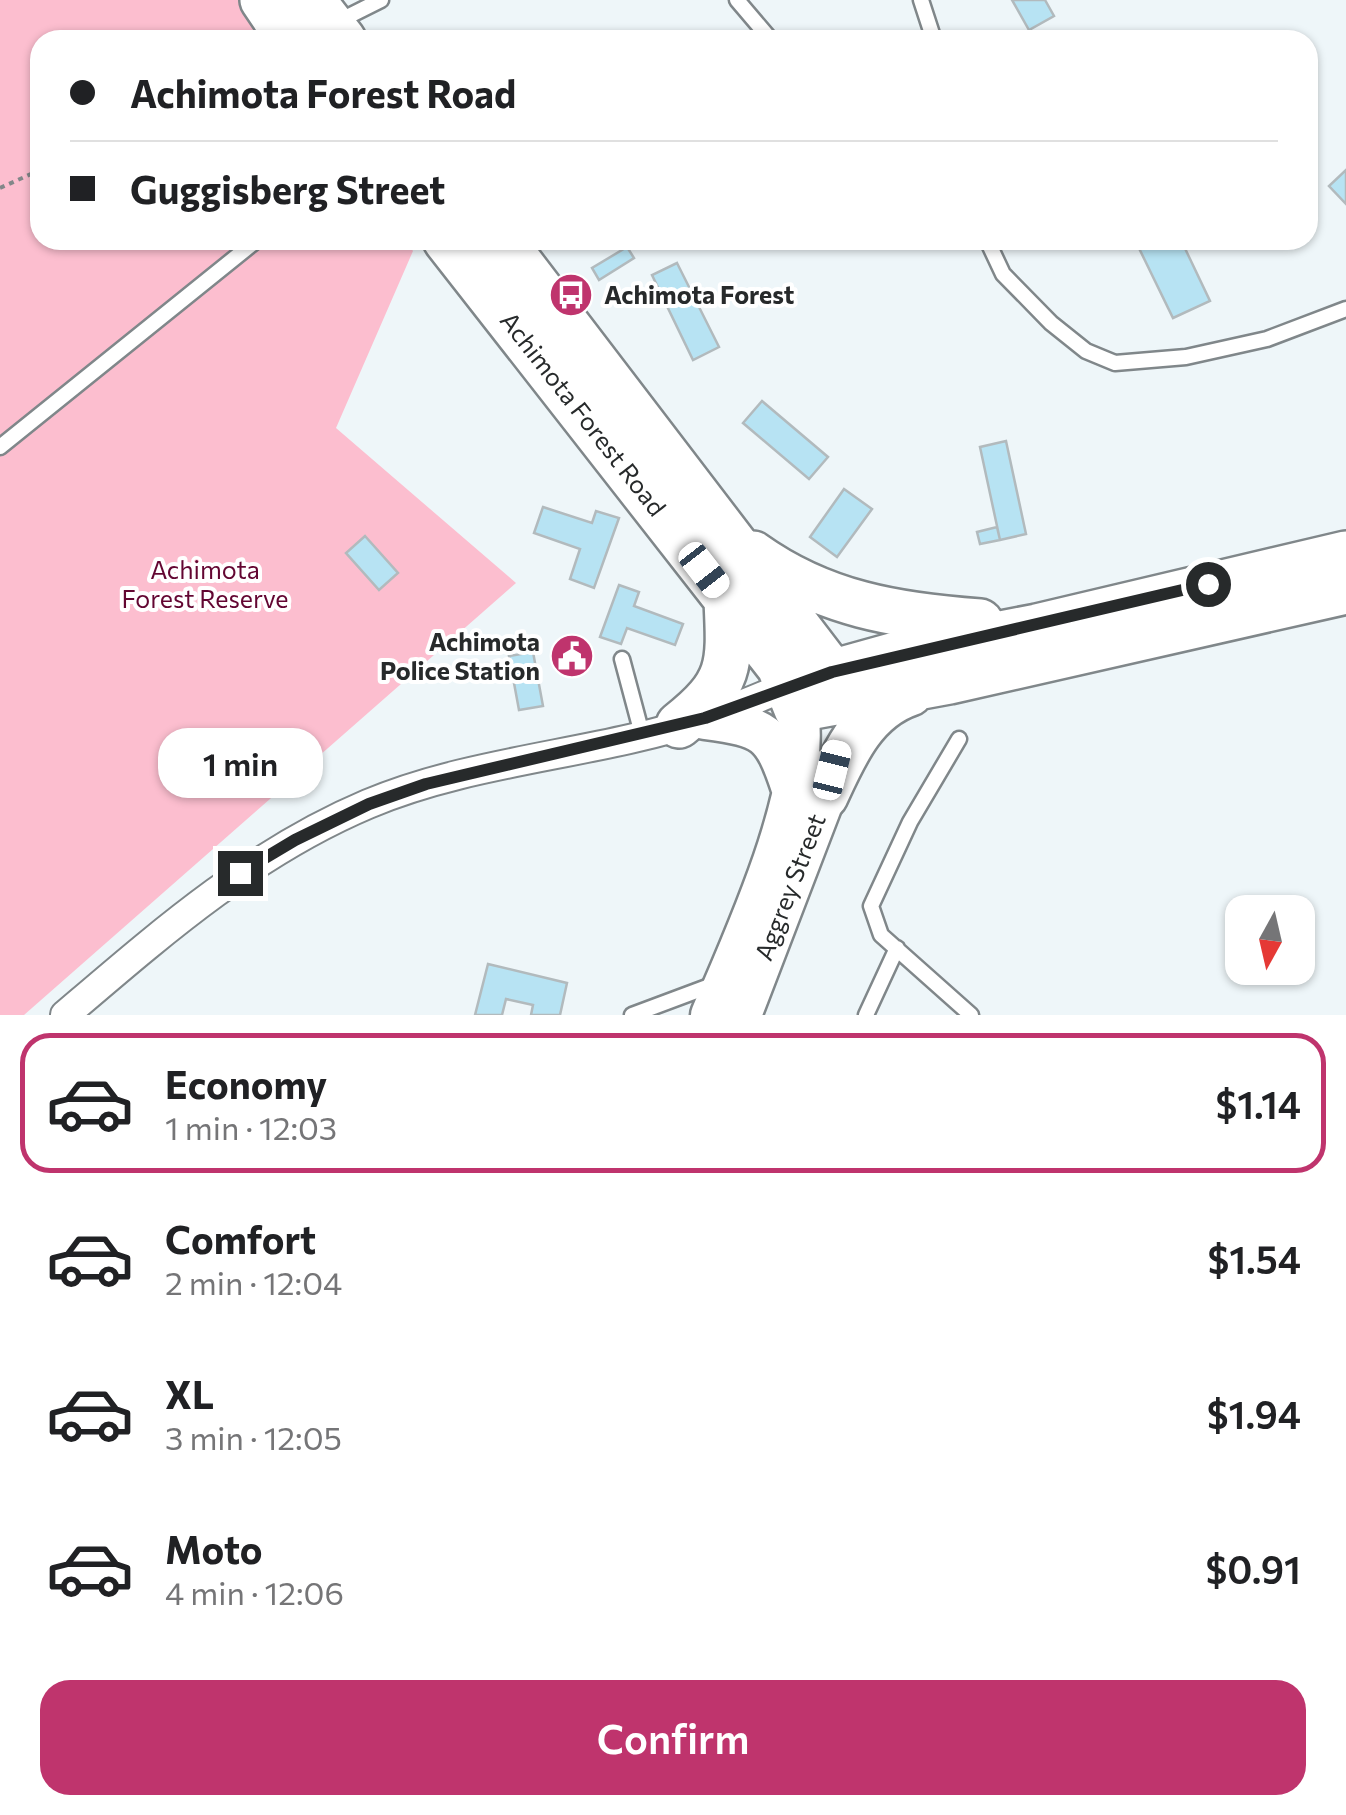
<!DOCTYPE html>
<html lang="en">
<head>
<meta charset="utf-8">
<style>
	:root { --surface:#fff; --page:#f2f2f2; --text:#202124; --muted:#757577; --line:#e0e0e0; --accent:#bf346d }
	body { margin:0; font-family:Commissioner,sans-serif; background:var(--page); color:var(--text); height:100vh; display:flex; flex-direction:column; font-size:38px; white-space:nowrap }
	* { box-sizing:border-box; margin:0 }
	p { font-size:32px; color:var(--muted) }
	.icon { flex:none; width:55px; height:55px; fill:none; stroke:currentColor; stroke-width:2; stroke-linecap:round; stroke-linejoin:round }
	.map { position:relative; height:1015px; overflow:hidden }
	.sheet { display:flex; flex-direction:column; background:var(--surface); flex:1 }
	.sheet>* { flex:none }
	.hud { position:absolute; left:30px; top:30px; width:1288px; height:220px; border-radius:30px; box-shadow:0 2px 8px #0004; display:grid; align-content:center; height:220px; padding:0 40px; background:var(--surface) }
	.needle { width:65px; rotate:188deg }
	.tools { position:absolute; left:1225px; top:895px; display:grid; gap:20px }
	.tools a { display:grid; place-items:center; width:90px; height:90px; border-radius:20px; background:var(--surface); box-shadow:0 2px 8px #0004; font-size:50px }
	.end { position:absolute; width:45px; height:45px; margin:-22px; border:12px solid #272a2b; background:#fff; box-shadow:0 0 0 5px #fff }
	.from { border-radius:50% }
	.bubble { position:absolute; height:70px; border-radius:30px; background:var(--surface); box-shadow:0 2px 8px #0004; font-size:32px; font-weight:600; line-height:70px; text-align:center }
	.car { position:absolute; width:30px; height:60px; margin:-30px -15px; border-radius:12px; box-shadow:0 0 8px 2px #0007; background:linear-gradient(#fff 24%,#345 0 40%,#fff 0 76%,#345 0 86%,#fff 0) }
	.hud b { display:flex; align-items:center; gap:35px; height:95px; font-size:38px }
	.hud b+b { border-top:2px solid var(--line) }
	.hud i { width:25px; height:25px; background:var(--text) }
	ul { padding:18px 0 0; list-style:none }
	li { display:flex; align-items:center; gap:30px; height:140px; margin:0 20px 15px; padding:0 20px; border:5px solid transparent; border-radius:30px }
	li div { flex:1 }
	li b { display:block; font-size:38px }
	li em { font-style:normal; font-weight:600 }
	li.active { border-color:var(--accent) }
	li>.icon { width:90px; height:90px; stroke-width:1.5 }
	.primary-button { display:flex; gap:20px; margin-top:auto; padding:20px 40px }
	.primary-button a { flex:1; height:115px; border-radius:30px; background:var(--accent); color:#fff; font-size:40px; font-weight:600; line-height:115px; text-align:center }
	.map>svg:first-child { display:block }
	.green { fill:#fcbecf }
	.building { fill:#b7e3f3; stroke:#b2babd; stroke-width:2.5 }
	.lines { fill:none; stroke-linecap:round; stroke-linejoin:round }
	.service-casing { stroke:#80878a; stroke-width:19 }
	.minor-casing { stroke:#80878a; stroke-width:32 }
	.secondary-casing { stroke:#80878a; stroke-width:45 }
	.primary-casing { stroke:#80878a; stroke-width:50 }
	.path { stroke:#828789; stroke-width:4; stroke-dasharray:5 5; stroke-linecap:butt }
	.service { stroke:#fff; stroke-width:14 }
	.minor { stroke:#fff; stroke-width:28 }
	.secondary { stroke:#fff; stroke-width:40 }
	.primary { stroke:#fff; stroke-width:45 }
	.route { stroke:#272a2b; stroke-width:12 }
	.labels { text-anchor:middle; stroke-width:8; stroke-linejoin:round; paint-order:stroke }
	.poi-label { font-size:25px; font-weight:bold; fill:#272a2b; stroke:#fff; text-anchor:start }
	.street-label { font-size:25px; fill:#272a2b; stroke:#fff }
	.park-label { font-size:25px; fill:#630632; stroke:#fff }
</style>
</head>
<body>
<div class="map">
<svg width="1346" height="1015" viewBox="0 0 1346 1015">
	<rect width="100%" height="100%" fill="#eef6f9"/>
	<path class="green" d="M0,0H332L269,40H40V240H405L413,251L336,428L516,583L24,1015H0Z"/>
	<path class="building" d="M1012,0H1045L1054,16L1029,30Z
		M1346,170V204L1329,186Z
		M1135,240H1181L1210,301L1173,318Z
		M627,247L634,258L599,280L592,268Z
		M677,263L719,347L693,360L652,275Z
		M762,401L828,457L809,479L743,423Z
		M1006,441L1026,534L1000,540L980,447Z
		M844,489L872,509L837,557L810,537Z
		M543,507L592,523L596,511L619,518L594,588L570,579L580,549L534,533Z
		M997,527L1000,540L980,544L977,532Z
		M365,536L398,573L379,590L346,553Z
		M619,585L639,592L634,606L683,624L675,645L627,628L621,644L600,637Z
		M533,652L543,706L519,710L509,656Z
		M488,964L567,983L560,1015H531L533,1005L506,999L502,1015H475Z"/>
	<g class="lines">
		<g class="service-casing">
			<path id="service" d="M737,0L771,40
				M921,0L934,40
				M337,22L381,0
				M987,240L1003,274L1051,323L1086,351L1115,363L1186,357L1267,339L1346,309
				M0,447L257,240
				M622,659L642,734
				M959,739L910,822L871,906L881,935L971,1015
				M632,1015L715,984
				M866,1015L897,948"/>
		</g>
		<g class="minor-casing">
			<path id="minor" d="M65,1015C160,934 252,853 368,804C475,759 596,755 706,718C734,709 762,696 790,685"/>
		</g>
		<g class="secondary-casing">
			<path id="secondary" d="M705,719C765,727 773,731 792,789
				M711,1015C742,942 815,785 797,709
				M741,1015L825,796L833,766"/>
		</g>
		<g class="primary-casing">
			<path id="primary" d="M263,0L290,40
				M312,0L343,40
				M446,240L780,667L797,709L949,681L1346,591
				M502,240L832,672L840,699
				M753,554C823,604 897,616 980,622
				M806,680L903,653L1037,627L1346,554
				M679,725C732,683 730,665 727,600
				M825,796C844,755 863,709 910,693"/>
		</g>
		<path class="path" d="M0,188L40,170"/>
		<use href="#service" class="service"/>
		<use href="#minor" class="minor"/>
		<use href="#secondary" class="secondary"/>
		<use href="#primary" class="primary"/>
	</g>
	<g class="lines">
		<path class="route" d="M240,873L295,840L369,804L426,784L705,718L832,672L1208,584"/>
	</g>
	<defs>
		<g id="bus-disc" transform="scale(2.25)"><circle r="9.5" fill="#bf346d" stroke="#fff"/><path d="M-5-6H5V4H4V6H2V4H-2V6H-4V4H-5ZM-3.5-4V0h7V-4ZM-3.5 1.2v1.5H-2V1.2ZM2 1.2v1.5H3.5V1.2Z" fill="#fff"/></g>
		<g id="civic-disc" transform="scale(2.25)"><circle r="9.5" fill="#bf346d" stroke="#fff"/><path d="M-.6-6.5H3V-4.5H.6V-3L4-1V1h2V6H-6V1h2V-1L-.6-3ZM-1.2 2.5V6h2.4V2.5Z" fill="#fff"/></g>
	</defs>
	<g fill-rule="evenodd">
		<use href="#bus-disc" x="571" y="295"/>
		<use href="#civic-disc" x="572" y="656"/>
	</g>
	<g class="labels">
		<g class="poi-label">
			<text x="604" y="304">Achimota Forest</text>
			<text x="540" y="651" text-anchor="end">Achimota<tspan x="540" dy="29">Police Station</tspan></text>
		</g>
		<g class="street-label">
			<text transform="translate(583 414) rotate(52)" y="9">Achimota Forest Road</text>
			<text transform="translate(790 887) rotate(-69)" y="9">Aggrey Street</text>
		</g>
		<g class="park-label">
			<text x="205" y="579">Achimota<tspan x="205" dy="29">Forest Reserve</tspan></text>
		</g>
	</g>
</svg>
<div class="tools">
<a><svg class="needle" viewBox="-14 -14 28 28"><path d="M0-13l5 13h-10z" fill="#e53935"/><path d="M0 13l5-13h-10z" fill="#757577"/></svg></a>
</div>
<i class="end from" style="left:1208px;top:584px"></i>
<i class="end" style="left:240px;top:873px"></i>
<div class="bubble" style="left:158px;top:728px;width:165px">1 min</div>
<i class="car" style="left:704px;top:570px;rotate:142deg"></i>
<i class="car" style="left:832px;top:770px;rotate:14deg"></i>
<div class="hud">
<b><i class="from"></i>Achimota Forest Road</b>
<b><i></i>Guggisberg Street</b>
</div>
</div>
<section class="sheet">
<ul>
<li class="active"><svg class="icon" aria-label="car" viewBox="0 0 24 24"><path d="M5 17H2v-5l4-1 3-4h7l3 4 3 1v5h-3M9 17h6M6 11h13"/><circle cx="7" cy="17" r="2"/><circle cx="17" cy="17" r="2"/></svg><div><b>Economy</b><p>1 min · 12:03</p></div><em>$1.14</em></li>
<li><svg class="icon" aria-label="car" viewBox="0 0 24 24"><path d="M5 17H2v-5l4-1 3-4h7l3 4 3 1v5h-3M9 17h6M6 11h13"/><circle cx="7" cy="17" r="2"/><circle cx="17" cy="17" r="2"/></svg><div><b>Comfort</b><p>2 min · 12:04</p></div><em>$1.54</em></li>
<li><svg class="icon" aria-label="car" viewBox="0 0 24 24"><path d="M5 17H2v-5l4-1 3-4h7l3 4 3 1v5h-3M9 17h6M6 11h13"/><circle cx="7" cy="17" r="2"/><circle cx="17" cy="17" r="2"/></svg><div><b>XL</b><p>3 min · 12:05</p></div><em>$1.94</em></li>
<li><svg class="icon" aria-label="car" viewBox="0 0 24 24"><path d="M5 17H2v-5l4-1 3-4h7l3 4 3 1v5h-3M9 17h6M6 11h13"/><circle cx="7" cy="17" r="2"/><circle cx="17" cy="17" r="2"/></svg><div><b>Moto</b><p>4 min · 12:06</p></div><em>$0.91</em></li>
</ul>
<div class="primary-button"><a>Confirm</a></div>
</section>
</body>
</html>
